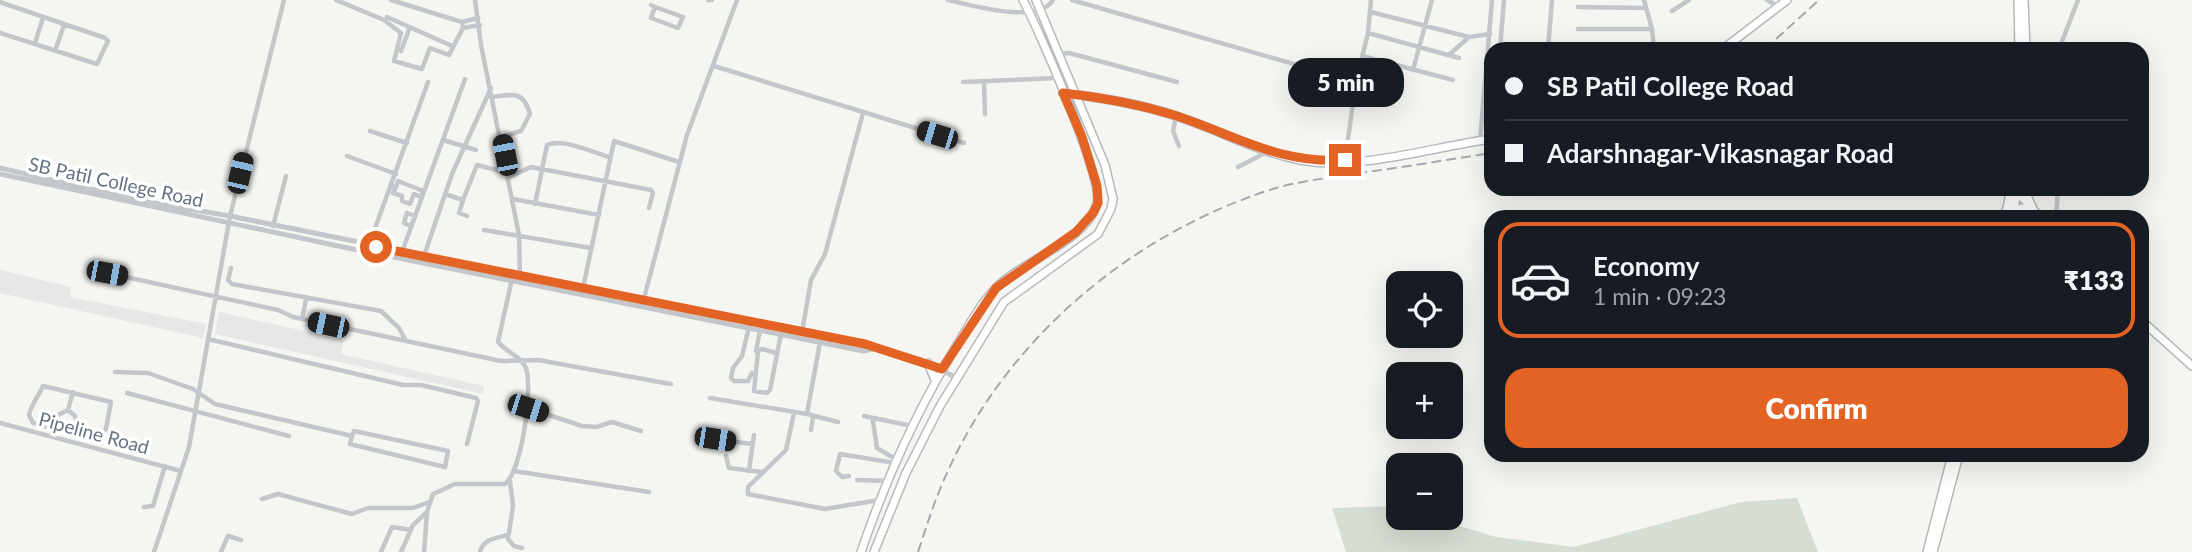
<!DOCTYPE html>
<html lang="en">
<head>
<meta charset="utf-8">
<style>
	:root { --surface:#171b24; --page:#20242c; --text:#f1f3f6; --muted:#9ea1a6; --line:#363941; --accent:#e36325 }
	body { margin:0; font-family:Lato,sans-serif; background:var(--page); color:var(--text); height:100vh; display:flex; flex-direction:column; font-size:26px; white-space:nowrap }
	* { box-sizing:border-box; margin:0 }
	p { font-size:23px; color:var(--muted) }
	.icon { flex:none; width:38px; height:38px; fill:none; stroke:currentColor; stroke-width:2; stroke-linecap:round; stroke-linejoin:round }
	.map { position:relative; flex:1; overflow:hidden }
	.sheet { position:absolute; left:1484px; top:210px; width:665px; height:252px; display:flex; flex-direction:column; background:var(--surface); border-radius:21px; box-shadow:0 7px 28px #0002 }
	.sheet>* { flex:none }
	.hud { position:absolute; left:1484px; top:42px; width:665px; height:154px; border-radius:21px; box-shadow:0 7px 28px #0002; display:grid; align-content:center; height:154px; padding:0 21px; background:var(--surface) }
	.fabs { position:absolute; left:1386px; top:271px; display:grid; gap:14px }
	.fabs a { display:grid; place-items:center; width:77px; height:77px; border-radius:14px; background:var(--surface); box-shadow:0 7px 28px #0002; font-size:35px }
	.end { position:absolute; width:32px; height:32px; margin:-16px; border:9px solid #e36325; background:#fff; box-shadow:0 0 0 4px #fff }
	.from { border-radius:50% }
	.bubble { position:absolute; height:49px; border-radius:21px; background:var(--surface); box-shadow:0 7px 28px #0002; font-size:23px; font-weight:800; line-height:49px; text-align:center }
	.car { position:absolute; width:21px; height:42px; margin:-21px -10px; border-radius:9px; box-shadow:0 0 5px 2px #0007; background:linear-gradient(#222 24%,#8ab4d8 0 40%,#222 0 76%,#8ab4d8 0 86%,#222 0) }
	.hud b { display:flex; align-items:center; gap:24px; height:66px; font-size:26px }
	.hud b+b { border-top:2px solid var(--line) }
	.hud i { width:18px; height:18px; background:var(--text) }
	ul { padding:12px 0 0; list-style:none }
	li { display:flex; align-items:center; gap:21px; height:116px; margin:0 14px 10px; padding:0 7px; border:4px solid transparent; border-radius:21px }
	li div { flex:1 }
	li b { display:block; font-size:26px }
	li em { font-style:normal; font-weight:800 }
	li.on { border-color:var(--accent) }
	li>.icon { width:63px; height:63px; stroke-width:1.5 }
	.primary-button { display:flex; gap:14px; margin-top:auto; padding:14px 21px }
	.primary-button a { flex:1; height:80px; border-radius:21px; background:var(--accent); color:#fff; font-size:28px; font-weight:800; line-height:80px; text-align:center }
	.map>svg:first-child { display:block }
	.built { fill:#e6e7e6 }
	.green { fill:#d6ddd3 }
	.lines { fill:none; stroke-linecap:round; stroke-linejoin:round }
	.primary-casing { stroke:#b6babe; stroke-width:10 }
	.trunk-casing { stroke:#b6b9bc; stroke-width:10 }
	.minor { stroke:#c3c6ca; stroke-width:4.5 }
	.tertiary { stroke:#c3c6ca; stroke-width:5 }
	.primary { stroke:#fff; stroke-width:7 }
	.trunk { stroke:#fff; stroke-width:7 }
	.rail { stroke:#a4a9af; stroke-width:2; stroke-dasharray:10 5; stroke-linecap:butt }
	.route { stroke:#e36325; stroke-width:9 }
	.labels { text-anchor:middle; stroke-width:7; stroke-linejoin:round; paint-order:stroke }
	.street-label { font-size:19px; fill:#657383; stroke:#fff }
</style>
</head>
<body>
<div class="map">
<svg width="2192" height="552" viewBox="0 0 2192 552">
	<rect width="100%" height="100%" fill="#f5f6f2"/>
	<path class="built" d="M0,270L71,287L70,297L206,324L203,338L0,293Z
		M219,312L344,340L341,354L484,386L483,394L215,334Z"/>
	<path class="green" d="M1797,498L1818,552H1346L1332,508L1398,506V518H1433L1496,537L1574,547L1741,502Z"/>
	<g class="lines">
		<g class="primary-casing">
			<path id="primary" d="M1723,49L1787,0
				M1063,93C1102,98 1142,104 1179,117C1219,130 1258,152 1300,160C1359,171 1432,147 1491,139
				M2014,191L2017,192L2040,217
				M2142,321L2192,366
				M928,363L935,380
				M861,552C886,479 917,410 957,345C969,326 980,304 996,288C1022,261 1087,240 1097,204C1104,178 1039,30 1023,0
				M874,552L906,473L940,406L1004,302L1098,234L1111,209L1113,199L1105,165L1036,0"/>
		</g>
		<g class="trunk-casing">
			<path id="trunk" d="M2018,0L2019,49
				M2024,0L2026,49
				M2024,189L2033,209
				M2005,217L2011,189
				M2012,217L2018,189
				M2013,217L2021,208L2033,209
				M1927,552L1952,455
				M1933,552L1959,455"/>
		</g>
		<path class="minor" d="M336,0L384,20L401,33L394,61L422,69L430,48L449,55L463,28
			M391,0L462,22
			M475,0L481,45L519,235L520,275
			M708,0H712
			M948,0C971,5 1038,25 1053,0
			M1072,0L1356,82
			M1644,0L1652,29L1654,49
			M1767,0L1778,6
			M0,2L105,38L108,41L97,64L0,33
			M651,5L655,7L683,17L678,28L651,18L655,7
			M1578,7L1646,8
			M1672,11L1689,0
			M1371,12L1469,37
			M387,17L452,46
			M478,18L462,22L463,28L480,25
			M1578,29H1652
			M1368,33L1459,58
			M35,43L43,18
			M1500,49L1504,0
			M1548,49L1552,0
			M2059,49L2078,0
			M55,51L64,25
			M401,51L410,27
			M1058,54L1069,53L1177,82
			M1449,55L1469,37L1490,34
			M1362,56L1453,80
			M714,66L964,143
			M1413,70L1432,0
			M984,81L985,114
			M963,82L1056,78
			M493,97C514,93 524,92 530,114L521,131L501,137
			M1176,117L1173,131L1179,146
			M370,131L407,143
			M443,140L476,150
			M1480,141L1492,0
			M347,156L396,174
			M1345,160L1356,82L1368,33L1371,0
			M1238,167L1267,152
			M509,177L531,167L651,190L653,193L649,208
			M391,186L396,187L393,193L402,196V201L410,204L414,194L421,197L423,191L398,181L396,187
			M445,194L463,200L459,213L467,216
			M513,199L599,215
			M463,200L477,165L508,173
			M535,204L547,145C563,138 592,152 609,157
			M407,213L415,216L411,226L404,223Z
			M2056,217L2058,189
			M273,226L286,176
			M484,230L591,248
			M369,245L428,82
			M402,252L465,79
			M424,256L452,174L491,88
			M231,268L228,280L232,284L381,311L399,328L406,341
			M107,273L278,310L293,317L501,361L538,360L671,384
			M583,288L614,141L679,162
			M642,306L687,135L737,0
			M302,319L306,299
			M749,327L742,356L733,368L731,378L734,381H748L752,373
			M802,332L811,280L825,254L863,113
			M208,339L403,385H421L476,398L478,401L467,444
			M756,351L760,330
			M776,353L762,349L758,351L754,391L767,393L770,390L781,334
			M115,372L148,373L193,389L215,404L352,436L354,431L448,451L445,467L350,444L352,436
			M127,393L289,436
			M710,398L807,414L820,342
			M528,408L582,426L596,427L612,422L641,431
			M68,410L73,392
			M794,413L786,450L748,487V494L825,509L879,500
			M807,414L838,422
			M864,416L912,426
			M873,421L877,448L897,460
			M0,423L181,471
			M811,430L813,417
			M51,436L56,416L68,410L75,416L79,436L97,438L106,429L111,402L43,386C39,395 30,407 29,415L33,423L52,428
			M705,445L707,440L712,439L752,444
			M726,456L729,468L762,472
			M514,471L649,492
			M749,471L754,435
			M849,476L842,477L836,471L840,454L895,463
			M857,480L887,481
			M510,481L513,506L508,539L514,546L522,548
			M262,499L278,494L352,514L368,508H413L429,502
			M144,507L153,506L165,466
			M154,552L189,447L230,216L284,0
			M221,552L228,536L241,540
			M381,552L392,527L411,530
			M401,552L413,525L427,512
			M424,552L427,512L433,494L455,484H505C522,470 533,389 526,368C521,356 506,352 498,342L512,279
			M480,552C483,539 496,538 508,535"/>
		<path class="tertiary" d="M0,168L137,200L230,216L865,344L921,360L957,378
			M0,174L343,247L863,351L873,349"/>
		<use href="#primary" class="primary"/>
		<use href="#trunk" class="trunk"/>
		<path class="rail" d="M1765,49L1819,0
			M918,552C926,528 933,505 943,482C1003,341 1131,233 1276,188C1303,180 1332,178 1360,173C1403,167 1447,160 1491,153"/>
	</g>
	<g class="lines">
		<path class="route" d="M376,247L865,344L942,369L996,288L1076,232L1093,213L1098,203L1097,186L1082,137L1063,93C1100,97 1138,104 1174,115C1235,135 1278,164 1345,160"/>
	</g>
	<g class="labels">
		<g class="street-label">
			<text transform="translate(116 182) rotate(12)" y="7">SB Patil College Road</text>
			<text transform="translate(94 433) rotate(15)" y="7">Pipeline Road</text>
		</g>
	</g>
</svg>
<div class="fabs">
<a><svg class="icon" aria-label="locate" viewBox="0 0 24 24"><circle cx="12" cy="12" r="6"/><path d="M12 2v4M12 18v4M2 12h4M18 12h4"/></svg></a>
<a>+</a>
<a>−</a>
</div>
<i class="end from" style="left:376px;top:247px"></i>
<i class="end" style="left:1345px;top:160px"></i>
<div class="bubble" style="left:1288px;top:58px;width:116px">5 min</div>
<i class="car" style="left:937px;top:135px;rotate:287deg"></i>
<i class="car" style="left:505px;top:155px;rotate:349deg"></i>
<i class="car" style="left:240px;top:173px;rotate:13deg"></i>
<i class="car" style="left:107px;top:273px;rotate:101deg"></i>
<i class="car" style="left:328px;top:325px;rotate:282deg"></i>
<i class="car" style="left:528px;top:408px;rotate:108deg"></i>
<i class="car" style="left:715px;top:439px;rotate:99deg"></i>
<div class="hud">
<b><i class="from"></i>SB Patil College Road</b>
<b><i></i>Adarshnagar-Vikasnagar Road</b>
</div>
<section class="sheet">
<ul>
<li class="on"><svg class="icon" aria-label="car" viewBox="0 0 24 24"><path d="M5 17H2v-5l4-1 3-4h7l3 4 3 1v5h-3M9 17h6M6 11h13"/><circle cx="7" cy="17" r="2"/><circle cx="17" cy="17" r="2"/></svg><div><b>Economy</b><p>1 min · 09:23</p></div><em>₹133</em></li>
</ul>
<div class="primary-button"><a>Confirm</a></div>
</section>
</div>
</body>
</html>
